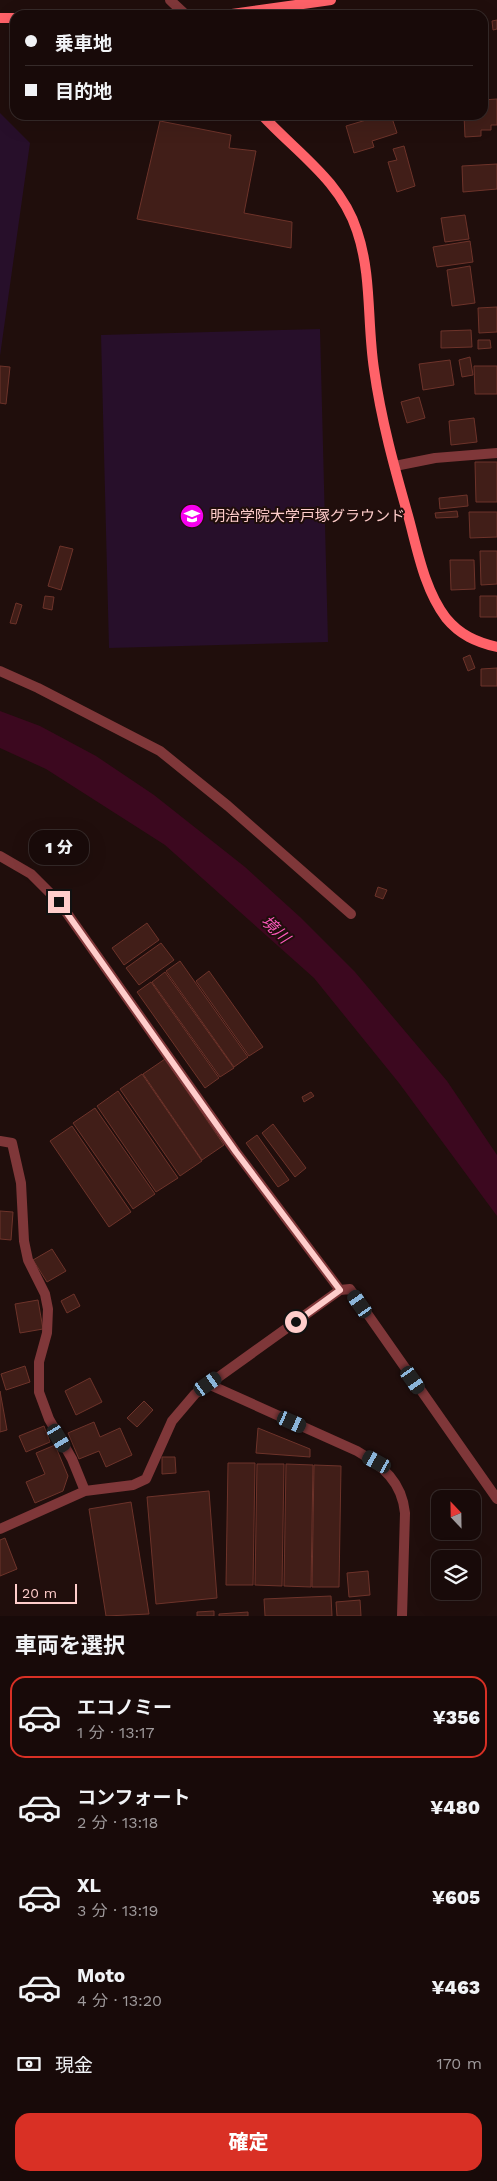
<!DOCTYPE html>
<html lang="ja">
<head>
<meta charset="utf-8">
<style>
	:root { --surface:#180a09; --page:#211312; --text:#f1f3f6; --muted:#9f9a9c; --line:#362b2a; --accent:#d93025 }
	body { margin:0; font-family:"Work Sans","Noto Sans JP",sans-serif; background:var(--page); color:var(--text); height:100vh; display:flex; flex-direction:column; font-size:19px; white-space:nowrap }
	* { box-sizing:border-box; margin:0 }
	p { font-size:16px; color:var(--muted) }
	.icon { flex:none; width:28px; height:28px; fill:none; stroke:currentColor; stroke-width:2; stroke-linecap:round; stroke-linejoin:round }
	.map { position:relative; height:1616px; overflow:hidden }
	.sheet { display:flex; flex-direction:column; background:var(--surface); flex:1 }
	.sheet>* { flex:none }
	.hud { position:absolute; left:10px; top:10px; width:478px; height:110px; border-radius:15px; box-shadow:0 5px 20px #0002,0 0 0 1px var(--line); display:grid; align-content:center; height:110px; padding:0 15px; background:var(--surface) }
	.needle { width:32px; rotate:338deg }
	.buttons { position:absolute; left:431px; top:1490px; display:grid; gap:10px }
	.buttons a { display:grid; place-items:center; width:50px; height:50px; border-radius:10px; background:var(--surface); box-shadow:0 5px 20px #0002,0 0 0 1px var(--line); font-size:25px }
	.scale { position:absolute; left:15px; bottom:12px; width:62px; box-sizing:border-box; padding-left:5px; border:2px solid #ffcdcb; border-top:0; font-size:14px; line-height:18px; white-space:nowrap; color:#ffcdcb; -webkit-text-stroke:4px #200e0c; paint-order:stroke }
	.end { position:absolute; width:22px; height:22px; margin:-11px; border:6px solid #ffcdcb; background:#111; box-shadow:0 0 0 2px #111 }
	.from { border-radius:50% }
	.bubble { position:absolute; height:35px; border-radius:15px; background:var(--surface); box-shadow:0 5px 20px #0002,0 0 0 1px var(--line); font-size:16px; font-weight:800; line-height:35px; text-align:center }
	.car { position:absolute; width:15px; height:30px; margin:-15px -8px; border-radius:6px; box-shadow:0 0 4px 1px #0007; background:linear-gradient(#222 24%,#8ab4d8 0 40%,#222 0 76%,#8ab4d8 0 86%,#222 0) }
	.hud b { display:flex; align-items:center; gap:18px; height:48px; font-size:19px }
	.hud b+b { border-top:1px solid var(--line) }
	.hud i { width:12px; height:12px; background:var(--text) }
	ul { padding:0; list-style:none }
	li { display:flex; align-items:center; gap:15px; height:82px; margin:0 10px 8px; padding:0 5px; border:2px solid transparent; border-radius:15px }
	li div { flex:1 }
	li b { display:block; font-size:19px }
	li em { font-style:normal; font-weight:800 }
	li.selected { border-color:var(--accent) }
	li>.icon { width:45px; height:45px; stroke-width:1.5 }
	h2 { padding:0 15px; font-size:22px; line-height:60px }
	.pay { display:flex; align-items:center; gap:12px; height:55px; padding:0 15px; font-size:19px }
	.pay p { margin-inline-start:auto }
	.cta { display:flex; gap:10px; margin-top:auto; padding:10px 15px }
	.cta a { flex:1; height:58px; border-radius:15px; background:var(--accent); color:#fff; font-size:20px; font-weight:800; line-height:58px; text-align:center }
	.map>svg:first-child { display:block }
	.green { fill:#270f2a }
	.water { fill:#3c081f }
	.building { fill:#411e18; stroke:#6d332a }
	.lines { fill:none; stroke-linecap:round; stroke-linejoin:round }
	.lane { stroke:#7f3739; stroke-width:10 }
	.street { stroke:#7f3739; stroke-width:10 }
	.secondary { stroke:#ff6269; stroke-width:10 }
	.route { stroke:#ffcdcb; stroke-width:6 }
	.labels { text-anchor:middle; stroke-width:4; stroke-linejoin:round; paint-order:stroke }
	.poi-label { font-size:15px; fill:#ffcdcb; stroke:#200e0c; text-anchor:start }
	.water-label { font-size:16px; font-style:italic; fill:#ff59bd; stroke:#200e0c }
</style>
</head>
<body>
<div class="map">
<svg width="497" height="1616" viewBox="0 0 497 1616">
	<rect width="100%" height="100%" fill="#200e0c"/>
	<path class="green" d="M0,113L30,143L0,356Z
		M320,329L328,642L109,648L101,335Z"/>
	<path class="water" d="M0,711L40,726L96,756L154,795L245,867L300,917L355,972L447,1081L497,1155V1216L399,1083L314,978L165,845L46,769L0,748Z"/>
	<path class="building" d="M497,20V29L493,30L492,21Z
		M497,99V125H491V130H481V136L465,137L464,115H482V100Z
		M383,115H391L397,133L372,141L374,147L354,153L346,126Z
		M160,121L231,135L229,148L256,151L244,213L292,222L291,248L137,219Z
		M404,146L415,186L397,192L388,162L397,160L393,149Z
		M497,164V189L463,192L462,166Z
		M465,215L469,239L445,242L441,218Z
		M470,241L473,262L437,267L433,247Z
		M470,266L475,303L452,306L447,270Z
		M497,307V332L479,333L478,308Z
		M471,330L472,347L441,348V331Z
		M478,340H490L491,348L478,349Z
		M470,357L473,375L462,377L459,360Z
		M450,360L454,385L423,390L419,364Z
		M0,366L10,367L6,404L0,403Z
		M474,366H497V394H475Z
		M419,397L425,418L407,423L401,402Z
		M474,418L477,442L451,445L449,421Z
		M475,462H497V502H476Z
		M467,495L468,506L440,509L439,498Z
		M457,511L458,517L436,518L435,513Z
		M469,512H497V537L470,538Z
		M60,546L73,549L61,590L48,586Z
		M480,551H497V584L481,585Z
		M450,560H474L475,589L451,590Z
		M45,596L54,597L52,610L43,608Z
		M480,596H497V617H480Z
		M16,603L22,605L16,624L10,623Z
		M470,655L475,668L468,671L463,658Z
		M497,668V686H481V669Z
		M378,887L387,890L383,899L375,896Z
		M147,923L159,940L124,965L112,948Z
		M161,943L174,960L139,985L126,968Z
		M180,961L248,1057L234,1067L166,971Z
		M209,971L263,1047L249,1056L196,981Z
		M165,972L234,1068L220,1077L152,982Z
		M151,982L219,1078L205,1088L137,992Z
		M165,1059L224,1145L202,1160L143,1074Z
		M142,1074L202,1161L180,1176L120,1089Z
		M118,1091L178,1178L156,1192L97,1106Z
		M311,1092L314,1096L304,1102L302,1097Z
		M95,1108L155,1194L133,1209L73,1123Z
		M273,1124L306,1168L295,1177L262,1133Z
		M72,1126L131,1212L109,1227L50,1141Z
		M257,1135L289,1180L278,1187L246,1143Z
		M0,1211L13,1212L11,1240L0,1239Z
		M52,1249L66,1271L47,1282L33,1260Z
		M74,1294L80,1306L67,1313L61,1301Z
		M38,1300L43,1329L20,1333L15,1304Z
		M25,1366L30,1382L6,1390L1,1374Z
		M90,1378L102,1402L76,1415L65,1391Z
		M0,1391L7,1430L0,1432Z
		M144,1401L153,1410L137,1427L127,1418Z
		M94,1422L100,1437L120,1428L132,1455L106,1467L99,1451L79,1459L68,1433Z
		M44,1426L50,1442L26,1452L19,1436Z
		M258,1428L310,1449V1457L256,1453Z
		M55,1445L68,1476L63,1491L35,1503L26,1482L45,1474L36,1453Z
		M162,1457H175L176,1473L162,1474Z
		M228,1463H255L253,1585H226Z
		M257,1464H284L282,1586L255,1585Z
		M286,1464L313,1465L311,1587L284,1586Z
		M314,1465L341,1466L339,1587H312Z
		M209,1491L217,1598L156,1604L147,1497Z
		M131,1502L149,1614L106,1616L89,1509Z
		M5,1538L17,1569L0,1576V1540Z
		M368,1571L370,1595L349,1597L347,1573Z
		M331,1596L332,1616H265L264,1599Z
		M360,1600L361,1616H337L336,1602Z
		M214,1611V1616H197V1612Z
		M248,1612V1616H219V1614Z"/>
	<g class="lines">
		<path class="lane" d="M395,466L435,458L497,453"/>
		<path class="street" d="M170,0L186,15
			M0,671L38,688L160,751L228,806L351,914
			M0,856L31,874L59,902L236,1152L340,1290L350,1289L497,1499
			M0,1141L12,1143L21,1183L24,1241L28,1260L45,1294L48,1309L47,1333L39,1362V1392L49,1419L72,1459L85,1491L0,1529
			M208,1384L357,1451C383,1466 402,1482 405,1513L402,1616
			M85,1491L133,1485L146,1479L172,1421L195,1394L340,1290"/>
		<path class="secondary" d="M225,15L331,0
			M0,18H15
			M262,115C296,152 341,181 357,231C372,275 367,323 374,369C381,420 395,470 409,519C418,553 425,590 446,618C460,635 476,642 497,647"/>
	</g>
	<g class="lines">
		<path class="route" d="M59,902L236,1152L340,1290L296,1322"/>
	</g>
	<defs>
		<g id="university-disc" transform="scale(1.25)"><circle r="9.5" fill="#f600ee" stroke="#200e0c"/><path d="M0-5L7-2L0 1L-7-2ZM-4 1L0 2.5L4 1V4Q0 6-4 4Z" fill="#fff"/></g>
	</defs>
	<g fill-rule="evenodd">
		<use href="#university-disc" x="192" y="516"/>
	</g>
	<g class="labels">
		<g class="poi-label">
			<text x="210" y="521">明治学院大学戸塚グラウンド</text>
		</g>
		<g class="water-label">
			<text transform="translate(276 929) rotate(44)" y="6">境川</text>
		</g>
	</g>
</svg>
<div class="buttons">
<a><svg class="needle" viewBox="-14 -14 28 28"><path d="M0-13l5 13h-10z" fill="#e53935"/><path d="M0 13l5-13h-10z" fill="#9f9a9c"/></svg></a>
<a><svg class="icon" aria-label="layers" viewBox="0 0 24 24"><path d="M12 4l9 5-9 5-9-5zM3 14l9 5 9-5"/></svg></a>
</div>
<div class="scale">20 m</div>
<i class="end from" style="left:296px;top:1322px"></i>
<i class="end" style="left:59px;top:902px"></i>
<div class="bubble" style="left:29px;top:830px;width:60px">1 分</div>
<i class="car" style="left:360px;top:1304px;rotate:325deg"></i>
<i class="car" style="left:413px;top:1380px;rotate:145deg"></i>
<i class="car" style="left:208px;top:1384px;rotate:55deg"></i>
<i class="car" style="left:292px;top:1422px;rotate:114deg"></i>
<i class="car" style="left:59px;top:1438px;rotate:149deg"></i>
<i class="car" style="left:377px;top:1462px;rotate:299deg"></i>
<div class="hud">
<b><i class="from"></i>乗車地</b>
<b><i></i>目的地</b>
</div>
</div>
<section class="sheet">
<h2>車両を選択</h2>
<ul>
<li class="selected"><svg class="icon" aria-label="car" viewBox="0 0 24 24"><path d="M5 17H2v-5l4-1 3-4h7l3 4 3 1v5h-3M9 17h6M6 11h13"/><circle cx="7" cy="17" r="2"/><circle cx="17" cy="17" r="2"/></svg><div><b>エコノミー</b><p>1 分 · 13:17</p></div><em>¥356</em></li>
<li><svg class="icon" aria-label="car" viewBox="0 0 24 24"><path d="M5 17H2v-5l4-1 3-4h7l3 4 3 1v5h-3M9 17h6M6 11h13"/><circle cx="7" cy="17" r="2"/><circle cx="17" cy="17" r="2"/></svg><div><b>コンフォート</b><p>2 分 · 13:18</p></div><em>¥480</em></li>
<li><svg class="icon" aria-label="car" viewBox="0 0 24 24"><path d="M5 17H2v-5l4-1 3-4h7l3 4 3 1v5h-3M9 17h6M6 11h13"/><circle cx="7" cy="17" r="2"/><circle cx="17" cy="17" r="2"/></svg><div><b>XL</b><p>3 分 · 13:19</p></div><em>¥605</em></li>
<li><svg class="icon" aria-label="car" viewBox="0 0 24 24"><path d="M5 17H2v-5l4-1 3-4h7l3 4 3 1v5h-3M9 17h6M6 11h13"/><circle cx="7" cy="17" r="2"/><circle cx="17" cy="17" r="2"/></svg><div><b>Moto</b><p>4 分 · 13:20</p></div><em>¥463</em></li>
</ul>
<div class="pay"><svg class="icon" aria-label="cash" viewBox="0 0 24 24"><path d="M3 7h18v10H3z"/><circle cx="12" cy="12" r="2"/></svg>現金<p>170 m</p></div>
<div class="cta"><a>確定</a></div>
</section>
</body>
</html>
